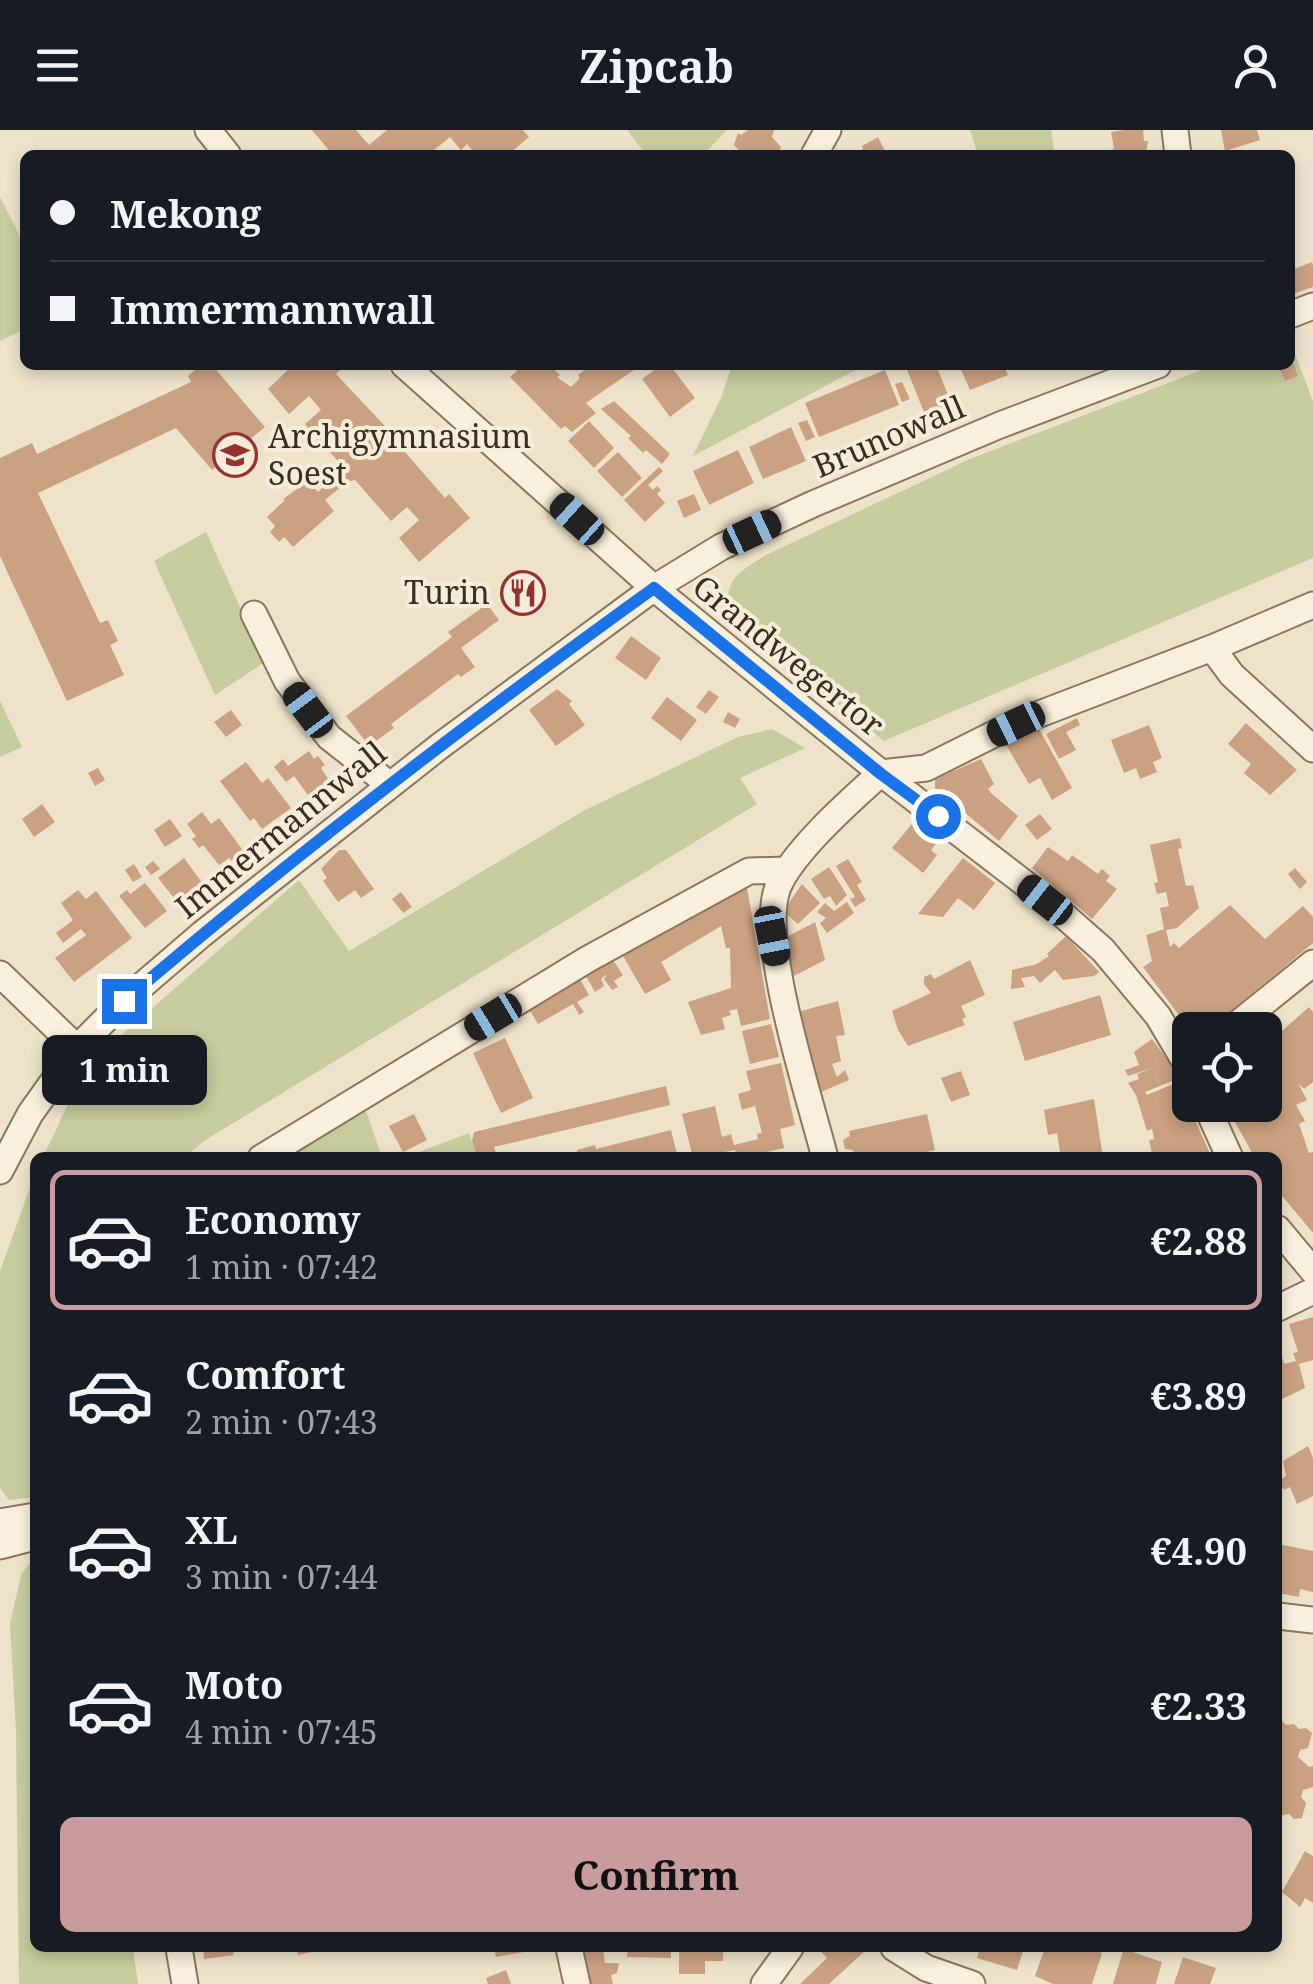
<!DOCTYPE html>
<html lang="en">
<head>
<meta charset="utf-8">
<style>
	:root { --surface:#171b24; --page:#20242c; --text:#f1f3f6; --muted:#9ea1a6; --line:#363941; --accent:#c89c9d }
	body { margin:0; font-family:"Noto Serif",serif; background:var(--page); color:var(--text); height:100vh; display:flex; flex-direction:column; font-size:38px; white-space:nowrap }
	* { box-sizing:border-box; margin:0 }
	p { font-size:32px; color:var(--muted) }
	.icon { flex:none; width:55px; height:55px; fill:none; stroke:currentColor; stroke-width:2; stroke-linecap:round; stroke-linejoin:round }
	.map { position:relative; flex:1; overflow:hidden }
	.details { position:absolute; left:30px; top:1022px; width:1252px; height:800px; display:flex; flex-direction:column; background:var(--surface); border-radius:15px; box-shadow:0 5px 15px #0003 }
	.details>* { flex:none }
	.hud { position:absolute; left:20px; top:20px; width:1275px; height:220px; border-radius:15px; box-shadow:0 5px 15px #0003; display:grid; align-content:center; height:220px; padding:0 30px; background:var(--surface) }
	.controls { position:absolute; left:1172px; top:882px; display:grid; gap:20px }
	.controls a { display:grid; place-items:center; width:110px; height:110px; border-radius:15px; background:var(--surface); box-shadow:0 5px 15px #0003; font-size:50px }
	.end { position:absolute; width:45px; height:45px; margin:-22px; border:12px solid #1a73e8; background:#fff; box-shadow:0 0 0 5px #fff }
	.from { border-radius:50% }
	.bubble { position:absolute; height:70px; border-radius:15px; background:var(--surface); box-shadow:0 5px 15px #0003; font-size:32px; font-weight:700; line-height:70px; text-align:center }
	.car { position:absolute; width:30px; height:60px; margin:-30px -15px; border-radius:12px; box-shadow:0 0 8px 2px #0007; background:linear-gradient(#222 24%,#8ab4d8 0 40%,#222 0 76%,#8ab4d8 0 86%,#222 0) }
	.hud b { display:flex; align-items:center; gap:35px; height:95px; font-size:38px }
	.hud b+b { border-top:2px solid var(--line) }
	.hud i { width:25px; height:25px; background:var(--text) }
	ul { padding:18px 0 0; list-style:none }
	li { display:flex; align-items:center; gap:30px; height:140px; margin:0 20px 15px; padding:0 10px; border:5px solid transparent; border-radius:15px }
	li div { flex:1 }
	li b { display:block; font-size:38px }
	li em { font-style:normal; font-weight:700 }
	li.on { border-color:var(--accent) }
	li>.icon { width:90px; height:90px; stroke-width:1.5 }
	.primary-button { display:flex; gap:20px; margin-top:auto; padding:20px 30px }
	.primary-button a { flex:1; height:115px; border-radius:15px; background:var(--accent); color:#111; font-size:40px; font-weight:700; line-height:115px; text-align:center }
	header { display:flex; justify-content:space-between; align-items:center; height:130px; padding:0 30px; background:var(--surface); font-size:45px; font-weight:700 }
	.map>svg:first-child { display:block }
	.green { fill:#c6cc9d }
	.building { fill:#caa181 }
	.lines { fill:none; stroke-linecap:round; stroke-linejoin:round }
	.minor-casing { stroke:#8a765e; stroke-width:29 }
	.minor { stroke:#f8f0dd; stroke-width:25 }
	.route { stroke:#1a73e8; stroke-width:12 }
	.labels { text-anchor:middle; stroke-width:8; stroke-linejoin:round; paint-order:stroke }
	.poi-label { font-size:32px; fill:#3b2e21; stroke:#f5edd9; text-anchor:start }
	.street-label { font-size:32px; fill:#3b2e21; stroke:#f5edd9 }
</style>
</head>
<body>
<header><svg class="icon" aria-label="menu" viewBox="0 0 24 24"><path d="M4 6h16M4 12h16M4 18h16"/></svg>Zipcab<svg class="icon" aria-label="person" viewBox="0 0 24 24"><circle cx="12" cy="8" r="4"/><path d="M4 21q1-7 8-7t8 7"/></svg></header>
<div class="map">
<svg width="1313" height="1854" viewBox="0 0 1313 1854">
	<rect width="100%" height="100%" fill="#eee3ca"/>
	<path class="green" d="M627,0H727L703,25H643L645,23Z
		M970,0H1051L1055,25H978Z
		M0,67L25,116V199L0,211Z
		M1290,211L1313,271V428L884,611L734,491C718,455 736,443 766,425L970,329L1215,235H1290Z
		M732,235H865L693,326L721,268Z
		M206,402L265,532L215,565L154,431Z
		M0,571L22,617L0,627Z
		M772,599L805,618L740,648L757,674L207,1009L184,1027H43L86,936L299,750L349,821L585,680L738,607Z
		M363,972L382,1027L275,1028Z
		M469,1003L477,1027H406Z
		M35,1044V1285L30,1340L35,1341V1367L9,1370L0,1358V1141Z
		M35,1426V1818H133L138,1854H19L16,1601L10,1494L21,1445Z"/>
	<path class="building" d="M312,0H356L369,15L387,0H523L529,7L508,25H476L467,14L461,20L450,7L428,25H333Z
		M774,0L772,7L781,17L778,25H744L734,15L738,3L741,5L748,0Z
		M1125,0H1143L1144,11H1148L1146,25H1086L1114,19L1111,2Z
		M1221,0H1257L1260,10L1225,21Z
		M878,7L887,25H851L863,19L862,16Z
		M1290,129L1294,139L1312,132L1313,136V157L1290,165Z
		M1290,226L1298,246L1285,251L1278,235H1290Z
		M201,235H212L265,297L212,340L176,298L38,363L100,493L108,490L113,501L118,511L110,515L124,545L67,571L0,426V328L32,313L37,324L191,252L188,246Z
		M293,235H336L340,240L336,244L399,311L405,322L445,368L449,364L470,388L419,432L399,408L419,390L407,377L391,391L355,350L347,352L325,370L334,381L293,417L284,407L279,412L270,402L275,396L267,387L285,370L283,369L308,351L318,362L343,337L328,320L326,322L305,294L321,280L309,266L289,284L268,259Z
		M523,235H550L560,245L557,247L571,257L580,248L578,245L591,235H641L586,273L596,283L572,302L565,296L561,299L510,247Z
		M661,235H678L673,239L695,268L670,287L642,249Z
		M905,235H936L957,287L930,297Z
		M959,235H1004L1008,245L970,260Z
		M885,240L899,275L819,307L805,273Z
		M902,252L910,269L902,272L895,254Z
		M614,271L670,324L662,334L646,320L643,323L628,308L631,306L601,279Z
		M807,290L815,307L806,311L798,293Z
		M589,291L614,318L594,338L568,311Z
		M791,297L806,331L763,349L749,317Z
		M738,320L754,353L709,375L693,341Z
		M618,322L642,348L622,367L597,341Z
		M659,337L663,341L648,355L653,360L657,356L661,360L657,364L665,373L645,392L624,370Z
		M694,364L701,380L684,388L677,371Z
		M523,446L539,471L523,480L508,456Z
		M487,474L499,490L461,518L475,537L461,547L458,544L391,594L394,598L369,616L346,586L452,507L448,502Z
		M631,506L661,528L646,550L615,528Z
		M557,559L572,571L569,574L585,595L556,616L529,580Z
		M709,560L719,567L706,584L696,577Z
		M667,567L697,590L681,611L651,588Z
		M231,580L242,595L226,607L214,592Z
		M728,582L740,589L735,598L723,592Z
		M1077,588L1080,595L1066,602L1076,620L1059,629L1046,604Z
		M1246,593L1297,640L1270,665L1244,643L1251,634L1228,614Z
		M1149,595L1162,628L1153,632L1157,642L1140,649L1136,638L1124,643L1111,610Z
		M1038,597L1072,658L1052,670L1040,648L1029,654L1005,613Z
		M309,621L314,629L318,626L325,635L321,638L329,650L308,665L294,646L286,652L274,637L283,629L288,636Z
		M981,629L994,654L988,659L991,663L1018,686L999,711L935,658V649Z
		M246,632L262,653L268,648L291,678L262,699L254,688L250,691L220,651Z
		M98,638L105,650L95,656L88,643Z
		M42,674L55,692L34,707L22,689Z
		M202,682L211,694L219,688L244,722L232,731L229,728L219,735L203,715L199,718L192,709L196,706L187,694Z
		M1040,684L1052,699L1037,710L1025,695Z
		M170,689L182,706L165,717L154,700Z
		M916,689L940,709L931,720L937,725L923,743L892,718Z
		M1180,708L1182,718L1178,719L1186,756L1193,755L1199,778L1177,798L1166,800L1170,817L1174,813L1179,818L1230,775L1265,809L1303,776L1313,787V813L1208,900H1190L1143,837L1152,831L1146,805L1164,799L1160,778L1169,776L1166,762L1157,764L1154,753L1158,752L1150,715Z
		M1048,717L1068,731L1072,725L1098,744L1102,739L1110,746L1106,751L1117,759L1092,789L1032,738Z
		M339,720H346L374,759L361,768L355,760L338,772L323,751L327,748L321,739Z
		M184,728L203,754L178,773L158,748Z
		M963,728L995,753L974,780L958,768L943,787L918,784Z
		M848,729L862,752L857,755L866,770L855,777L850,769L855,767L836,736Z
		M153,731L160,739L151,745L145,737Z
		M134,734L142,747L133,752L125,740Z
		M829,737L847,765L836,776L830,766L824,769L811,749Z
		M1295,738L1307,752L1300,759L1288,744Z
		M746,752L770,889L741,896L737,879L729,881L731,885L722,888L725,899L701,905L688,872L731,858L730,818H726L721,796L661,832L671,850L645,864L619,819Z
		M145,753L167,781L145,798L119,766L127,760L130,764Z
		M802,754L820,773L798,794L783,781Z
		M78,760L86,769L96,761L132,808L74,852L55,828L86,805L81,799L63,813L56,803L73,790L61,773Z
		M401,762L412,777L403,783L392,769Z
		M847,772L854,783L827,803L820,793L826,788L817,782L825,773L834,781Z
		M815,792L825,830L792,847L783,809Z
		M1066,806L1099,842L1094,846L1063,850L1055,840L1040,853L1034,846L1021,848L1025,857L1011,859L1012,840L1037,834L1049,826L1047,824Z
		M609,824L623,845L614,851L618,857L612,860L604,849L607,844L601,849L604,856L595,862L583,841Z
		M970,830L985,865L961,876L966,887L962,889L965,895L908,916L898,900L892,881L931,863L924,854V847L931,844L934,849Z
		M577,844L589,865L577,872L584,882L579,885L573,874L538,894L526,874Z
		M1100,865L1111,905L1025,931L1013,892Z
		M838,871L845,905L836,906L841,931L832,934L837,947L845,940L849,950L821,962L810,930L801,881Z
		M1309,877L1313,882V952L1304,959L1298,953L1307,970L1296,975L1305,991L1299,994L1309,1023L1313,1022V1103L1278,1061V1028H1255L1234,990L1238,988L1231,975H1265V916Z
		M771,894L779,927L750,934L742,901Z
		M505,908L533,968L501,983L473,923Z
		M1152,909L1169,932L1177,949L1145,962L1147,965L1178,952L1212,1028H1153L1149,1010L1154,1009L1152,999L1147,1001L1136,965L1128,953L1139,949L1137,944L1155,937L1128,946L1125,940L1139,935L1134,922Z
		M781,933L795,995L780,999L784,1018L742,1028H737L735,1020L693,1028L682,984L715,976L722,1007L731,1004L734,1015L758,1009L757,1004L762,1003L755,976L742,980L738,964L751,960L746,941Z
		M961,941L970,965L951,972L941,948Z
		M666,956L670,975L494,1017L498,1028H477L472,1011L474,1002Z
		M1094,969L1103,1028H1061L1057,1003L1048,1005L1044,980Z
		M414,984L427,1010L403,1022L389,996Z
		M927,984L935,1020L917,1024L918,1028H855L853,1020L845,1019L843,1010L850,1006L849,1001Z
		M671,1000L678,1028H578L577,1020L595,1015L596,1019Z
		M1313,1187V1230L1299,1234L1305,1258L1278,1271V1223L1281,1222L1284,1234L1296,1231L1293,1223L1298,1222L1289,1194Z
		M1308,1316L1313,1328V1366L1297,1374L1290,1357L1284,1360L1279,1350L1286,1346L1283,1331Z
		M1278,1414L1313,1421V1462L1300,1459L1299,1467L1278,1463Z
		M1281,1590L1286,1595L1294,1594L1299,1599L1306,1598L1312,1603L1308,1618L1300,1620L1298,1627L1309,1637L1313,1636V1657L1303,1660L1301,1667L1306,1673L1302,1688L1294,1689L1289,1684L1278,1686V1591Z
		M1305,1721L1313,1726V1773L1305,1768L1300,1777L1282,1762Z
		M203,1818H233L234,1825L204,1829Z
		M296,1818H326V1819L298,1825Z
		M494,1818H523L524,1822L496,1827Z
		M579,1818H603L605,1833H619L617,1843L611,1845L613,1854H587Z
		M628,1818H671V1828L627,1827Z
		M679,1818H723V1831H705V1844H679Z
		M818,1818H868L829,1854H800L827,1828Z
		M980,1818H1024L1017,1840L977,1828Z
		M1045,1818H1083L1102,1823L1092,1854H1053L1035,1846Z
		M1115,1818H1131L1130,1821L1162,1832L1156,1854H1113L1123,1821Z
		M1183,1827L1216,1838L1210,1854H1174Z
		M506,1840L511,1854H488L486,1848Z"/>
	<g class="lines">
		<g class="minor-casing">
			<path id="minor" d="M208,0L228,25
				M1175,0L1178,25
				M814,25L828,0
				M1290,185L1313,176
				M404,235L654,458L881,643L1045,769L1103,820L1158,886L1190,940
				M254,484L287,551L329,607L390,655
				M1212,518L1232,545L1313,619
				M881,643L926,638L1016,593L1212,518L1313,475
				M0,844L77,918
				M1230,900L1313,833
				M1206,975L1230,1028
				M261,1028L588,829L749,741L786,740
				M825,1028C810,968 757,809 778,757C793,721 851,670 881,643
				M0,1041L30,984L77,918L124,871L202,804L440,616L654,458L721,417L813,374L1000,295L1158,235
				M1278,1099L1313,1141
				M1278,1178L1313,1161
				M0,1392L35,1386
				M0,1416L35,1407
				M1278,1486L1313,1490
				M179,1818L185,1854
				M569,1818L577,1854
				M894,1818L926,1838L972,1854
				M764,1854L790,1818"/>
		</g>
		<use href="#minor" class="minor"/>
	</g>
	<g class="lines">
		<path class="route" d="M124,871C294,725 472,589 654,458L881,644L938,686"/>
	</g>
	<defs>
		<g id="school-ring" transform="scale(2.25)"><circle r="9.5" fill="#f5edd9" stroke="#973130" stroke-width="1.5"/><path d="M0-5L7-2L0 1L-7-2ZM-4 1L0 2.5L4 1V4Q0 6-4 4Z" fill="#973130"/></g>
		<g id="restaurant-ring" transform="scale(2.25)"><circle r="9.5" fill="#f5edd9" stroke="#973130" stroke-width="1.5"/><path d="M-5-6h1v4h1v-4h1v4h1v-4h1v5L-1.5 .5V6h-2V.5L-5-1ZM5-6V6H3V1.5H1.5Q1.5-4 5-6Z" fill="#973130"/></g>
	</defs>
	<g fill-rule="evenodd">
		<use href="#school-ring" x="235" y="325"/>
		<use href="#restaurant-ring" x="523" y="463"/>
	</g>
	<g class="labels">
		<g class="poi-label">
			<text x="268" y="318">Archigymnasium<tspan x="268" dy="37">Soest</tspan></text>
			<text x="490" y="474" text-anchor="end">Turin</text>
		</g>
		<g class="street-label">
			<text transform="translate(889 307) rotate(-23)" y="11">Brunowall</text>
			<text transform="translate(788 526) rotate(39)" y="11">Grandwegertor</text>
			<text transform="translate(281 700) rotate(-39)" y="11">Immermannwall</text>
		</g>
	</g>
</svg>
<div class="controls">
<a><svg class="icon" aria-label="locate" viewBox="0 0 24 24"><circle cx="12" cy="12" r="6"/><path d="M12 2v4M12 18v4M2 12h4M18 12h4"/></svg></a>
</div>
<i class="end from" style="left:938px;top:686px"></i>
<i class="end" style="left:124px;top:871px"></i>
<div class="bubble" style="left:42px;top:905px;width:165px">1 min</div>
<i class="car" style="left:577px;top:389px;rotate:312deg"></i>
<i class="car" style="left:752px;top:402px;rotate:65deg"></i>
<i class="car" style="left:308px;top:580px;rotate:323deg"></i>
<i class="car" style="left:1016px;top:594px;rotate:244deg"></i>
<i class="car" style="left:1045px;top:770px;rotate:308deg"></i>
<i class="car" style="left:772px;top:806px;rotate:169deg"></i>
<i class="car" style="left:493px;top:887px;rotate:239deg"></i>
<div class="hud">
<b><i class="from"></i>Mekong</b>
<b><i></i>Immermannwall</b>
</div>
<section class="details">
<ul>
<li class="on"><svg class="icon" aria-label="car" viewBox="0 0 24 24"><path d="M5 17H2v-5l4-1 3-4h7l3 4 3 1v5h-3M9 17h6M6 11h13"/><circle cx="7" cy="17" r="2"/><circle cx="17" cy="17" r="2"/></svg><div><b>Economy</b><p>1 min · 07:42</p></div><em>€2.88</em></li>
<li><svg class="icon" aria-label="car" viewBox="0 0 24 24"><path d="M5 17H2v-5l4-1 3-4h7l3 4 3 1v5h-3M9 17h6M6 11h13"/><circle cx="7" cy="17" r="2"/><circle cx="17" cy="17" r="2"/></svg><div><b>Comfort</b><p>2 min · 07:43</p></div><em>€3.89</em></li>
<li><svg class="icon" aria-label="car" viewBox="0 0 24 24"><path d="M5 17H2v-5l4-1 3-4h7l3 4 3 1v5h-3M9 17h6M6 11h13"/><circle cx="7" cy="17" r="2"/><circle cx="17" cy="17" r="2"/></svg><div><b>XL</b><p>3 min · 07:44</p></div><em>€4.90</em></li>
<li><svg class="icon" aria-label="car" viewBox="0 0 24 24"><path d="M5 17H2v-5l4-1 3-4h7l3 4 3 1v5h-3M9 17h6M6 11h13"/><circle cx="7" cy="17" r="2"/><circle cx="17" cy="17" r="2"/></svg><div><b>Moto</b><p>4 min · 07:45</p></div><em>€2.33</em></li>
</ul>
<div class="primary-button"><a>Confirm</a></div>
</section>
</div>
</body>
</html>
